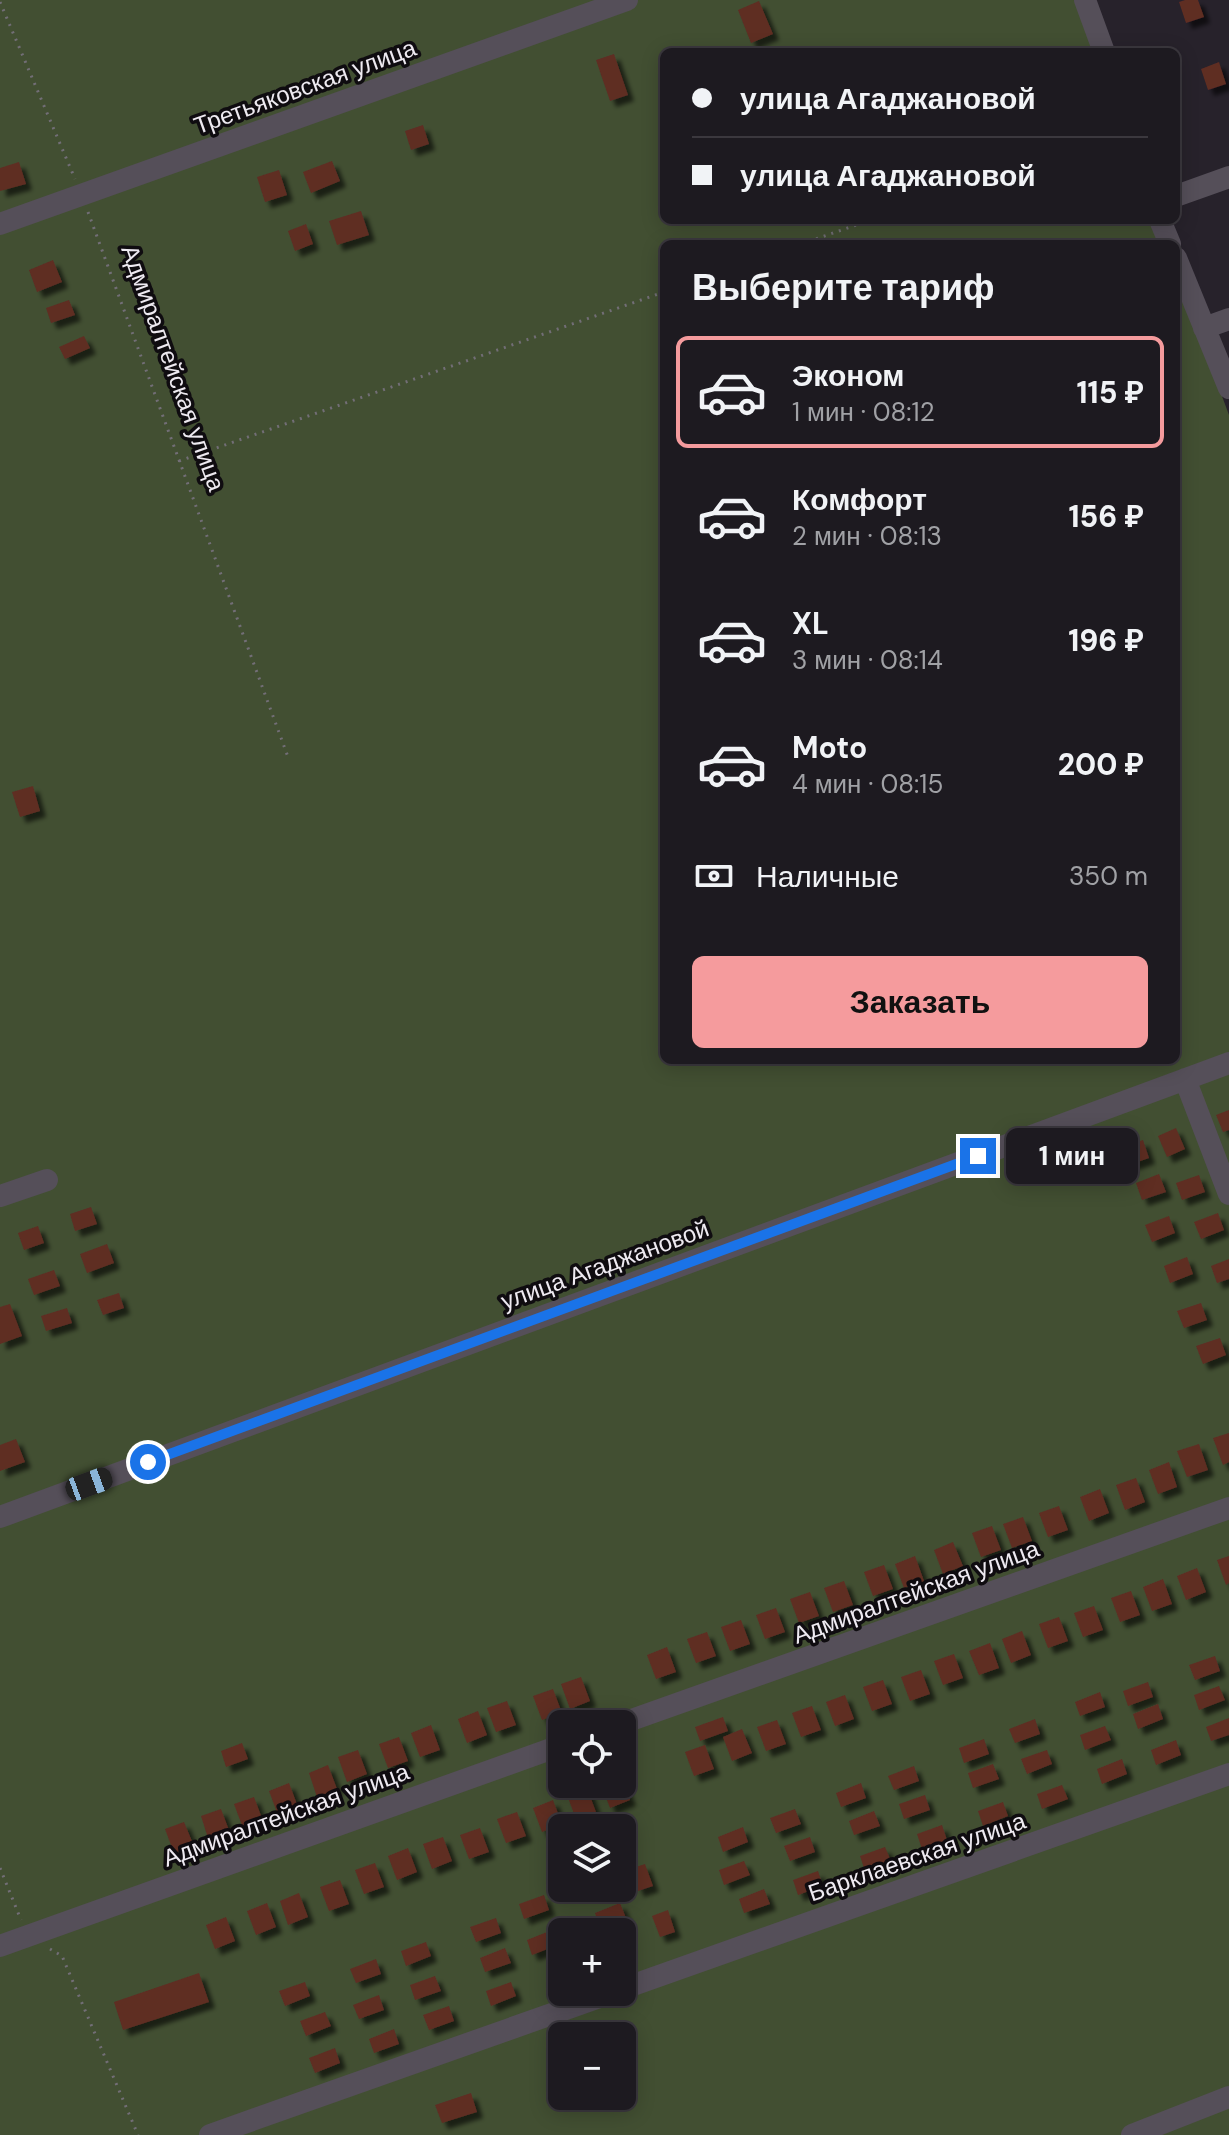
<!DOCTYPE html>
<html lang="ru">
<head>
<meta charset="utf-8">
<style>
	:root { --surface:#1d1a20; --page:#2a272d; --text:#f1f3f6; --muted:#a0a1a5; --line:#3b383e; --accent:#f59b9d }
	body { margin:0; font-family:"DM Sans",sans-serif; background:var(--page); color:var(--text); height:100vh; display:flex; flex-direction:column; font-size:30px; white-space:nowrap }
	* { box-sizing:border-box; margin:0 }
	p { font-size:26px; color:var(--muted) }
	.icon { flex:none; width:44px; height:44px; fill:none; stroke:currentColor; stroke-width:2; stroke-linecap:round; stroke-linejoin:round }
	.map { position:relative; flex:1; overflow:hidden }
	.panel { position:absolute; left:660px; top:240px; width:520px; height:824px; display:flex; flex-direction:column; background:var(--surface); border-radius:12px; box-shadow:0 4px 20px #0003,0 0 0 2px var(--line) }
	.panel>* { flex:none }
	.hud { position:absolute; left:660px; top:48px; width:520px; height:176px; border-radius:12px; box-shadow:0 4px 20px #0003,0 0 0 2px var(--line); display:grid; align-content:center; height:176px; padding:0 32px; background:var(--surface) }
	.controls { position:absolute; left:548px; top:1710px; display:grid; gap:16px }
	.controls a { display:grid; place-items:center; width:88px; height:88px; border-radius:12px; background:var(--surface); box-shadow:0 4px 20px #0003,0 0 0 2px var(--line); font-size:40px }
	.end { position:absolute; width:36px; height:36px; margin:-18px; border:10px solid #1a73e8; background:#fff; box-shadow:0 0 0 4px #fff }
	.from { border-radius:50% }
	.bubble { position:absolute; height:56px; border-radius:12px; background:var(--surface); box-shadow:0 4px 20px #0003,0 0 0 2px var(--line); font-size:26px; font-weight:800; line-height:56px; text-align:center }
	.car { position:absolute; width:24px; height:48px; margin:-24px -12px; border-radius:10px; box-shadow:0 0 6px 2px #0007; background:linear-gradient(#222 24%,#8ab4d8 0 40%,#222 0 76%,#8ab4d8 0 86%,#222 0) }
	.hud b { display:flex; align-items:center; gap:28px; height:76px; font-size:30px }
	.hud b+b { border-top:2px solid var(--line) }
	.hud i { width:20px; height:20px; background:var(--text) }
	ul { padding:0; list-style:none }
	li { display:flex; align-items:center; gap:24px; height:112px; margin:0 16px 12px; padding:0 16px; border:4px solid transparent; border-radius:12px }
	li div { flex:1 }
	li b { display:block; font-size:30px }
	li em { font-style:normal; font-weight:800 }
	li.on { border-color:var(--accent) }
	li>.icon { width:72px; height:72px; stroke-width:1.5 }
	h2 { padding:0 32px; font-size:36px; line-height:96px }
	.pay { display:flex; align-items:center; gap:20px; height:88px; padding:0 32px; font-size:30px }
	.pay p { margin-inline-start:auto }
	.cta { display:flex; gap:16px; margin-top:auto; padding:16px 32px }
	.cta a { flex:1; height:92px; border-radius:12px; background:var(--accent); color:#111; font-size:32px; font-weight:800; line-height:92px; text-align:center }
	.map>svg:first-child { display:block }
	.green { fill:#424f32; fill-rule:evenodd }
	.building { fill:#5f2d23; filter:url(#shadow) }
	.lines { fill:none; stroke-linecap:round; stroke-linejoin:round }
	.path { stroke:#726e76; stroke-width:3; stroke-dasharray:2 6; stroke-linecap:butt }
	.minor { stroke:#554f59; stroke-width:22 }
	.route { stroke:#1a73e8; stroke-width:10 }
	.labels { text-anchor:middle; stroke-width:7; stroke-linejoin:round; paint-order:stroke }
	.street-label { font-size:24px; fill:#eeeaf1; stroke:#0f0c10 }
</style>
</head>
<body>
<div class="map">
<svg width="1229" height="2135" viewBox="0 0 1229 2135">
	<defs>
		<filter id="shadow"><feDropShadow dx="6" dy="6" stdDeviation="2" flood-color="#0009"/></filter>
	</defs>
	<rect width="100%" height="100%" fill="#27222b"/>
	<path class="green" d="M0,0H1075L1095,52H664V220H1157L1166,244H664V1060H1176V272L1229,415V2135H0ZM562,1724H622V1784H562ZM562,1828H622V1888H562ZM562,1932H622V1992H562ZM562,2036H622V2096H562Z"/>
	<path class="building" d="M1185,0H1198L1204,17L1186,23L1179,2Z
		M759,1L773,34L751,43L738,10Z
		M614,54L628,95L610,101L596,60Z
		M1219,62L1226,84L1208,90L1201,69Z
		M423,125L429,144L411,150L405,131Z
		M332,161L340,181L311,193L303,172Z
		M19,162L26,184L0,191V168Z
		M279,170L287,195L265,202L257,177Z
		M361,211L369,235L337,245L329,221Z
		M306,224L313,244L295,251L288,231Z
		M53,260L62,282L37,292L29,270Z
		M69,300L75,315L51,323L46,308Z
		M84,336L90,348L65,359L59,347Z
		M33,786L40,811L20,817L12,792Z
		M1229,1110V1130L1223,1132L1216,1115Z
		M1176,1128L1185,1149L1167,1157L1158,1136Z
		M1143,1140L1149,1158L1126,1166L1120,1148Z
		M1159,1174L1166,1192L1142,1200L1136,1183Z
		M1199,1175L1205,1192L1182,1200L1176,1183Z
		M91,1207L97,1224L75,1231L70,1214Z
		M1218,1213L1224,1230L1201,1239L1194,1222Z
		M1169,1216L1175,1233L1152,1242L1145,1225Z
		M38,1226L44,1243L24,1250L18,1233Z
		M107,1244L114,1263L87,1273L80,1254Z
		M1187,1257L1193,1274L1170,1283L1164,1266Z
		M1229,1259V1279L1217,1283L1211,1266Z
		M54,1270L60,1286L34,1295L28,1279Z
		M119,1293L124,1308L103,1315L97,1300Z
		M1201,1303L1207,1320L1184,1328L1177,1311Z
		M10,1304L22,1336L0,1344V1307Z
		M67,1308L72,1323L46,1331L41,1316Z
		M1220,1338L1226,1355L1203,1364L1196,1346Z
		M1229,1433V1462L1223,1465L1213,1438Z
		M16,1439L25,1462L0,1471V1445Z
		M1199,1444L1208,1470L1187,1477L1177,1451Z
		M1169,1462L1177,1487L1158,1494L1149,1470Z
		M1136,1478L1145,1502L1125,1510L1116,1485Z
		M1100,1489L1109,1513L1089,1521L1080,1497Z
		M1059,1506L1068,1530L1048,1537L1039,1513Z
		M1023,1517L1032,1541L1012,1548L1003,1524Z
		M992,1526L1001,1550L981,1557L972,1533Z
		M953,1542L963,1566L943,1574L934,1550Z
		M915,1556L924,1581L904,1588L895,1564Z
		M1229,1556V1583L1226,1585L1217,1560Z
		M884,1565L893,1589L873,1596L864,1572Z
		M1197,1568L1206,1592L1186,1600L1177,1576Z
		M1163,1579L1172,1604L1152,1611L1143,1587Z
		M844,1581L853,1605L833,1612L824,1588Z
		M1131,1591L1140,1615L1120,1622L1111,1598Z
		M810,1592L819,1616L799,1623L790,1599Z
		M1094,1606L1103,1630L1083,1637L1074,1613Z
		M776,1608L785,1632L765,1639L756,1615Z
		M1059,1617L1068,1641L1048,1648L1039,1624Z
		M741,1620L750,1644L730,1651L721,1627Z
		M1022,1631L1031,1655L1011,1663L1002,1639Z
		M707,1632L716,1656L696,1663L687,1639Z
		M990,1643L999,1668L979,1675L969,1651Z
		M667,1647L676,1672L656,1679L647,1655Z
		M954,1654L963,1678L943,1685L934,1661Z
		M1215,1656L1220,1671L1195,1680L1189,1665Z
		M921,1670L930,1694L910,1701L901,1677Z
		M581,1677L590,1701L570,1709L561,1684Z
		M883,1680L892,1704L872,1711L863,1687Z
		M1148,1682L1153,1697L1128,1706L1123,1691Z
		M1219,1686L1225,1700L1199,1710L1194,1695Z
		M553,1689L562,1713L542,1720L533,1696Z
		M1100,1692L1105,1707L1080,1716L1075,1702Z
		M845,1695L854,1719L835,1726L826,1702Z
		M507,1701L516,1725L496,1732L487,1708Z
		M1158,1704L1163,1719L1138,1729L1133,1714Z
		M812,1706L821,1730L801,1737L792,1713Z
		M478,1711L487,1735L467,1743L458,1719Z
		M723,1717L728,1731L700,1741L695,1727Z
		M1229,1718V1735L1211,1741L1206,1727Z
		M1035,1719L1040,1734L1015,1743L1009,1729Z
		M777,1720L786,1744L766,1751L757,1727Z
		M431,1725L440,1750L420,1757L411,1733Z
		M1105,1726L1111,1740L1085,1750L1080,1735Z
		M742,1729L752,1753L732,1761L723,1737Z
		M399,1737L408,1761L388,1768L379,1744Z
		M984,1739L989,1754L964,1763L959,1748Z
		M1176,1740L1181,1755L1156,1765L1151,1750Z
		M242,1743L248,1759L226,1767L221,1751Z
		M705,1745L714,1769L694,1776L685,1752Z
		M358,1750L367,1774L347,1782L338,1757Z
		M1047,1750L1052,1764L1027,1774L1021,1759Z
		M1122,1759L1127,1774L1102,1784L1097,1769Z
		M993,1764L999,1779L973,1788L968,1773Z
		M328,1765L337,1789L317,1797L309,1773Z
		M914,1766L919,1781L894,1790L888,1776Z
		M289,1783L298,1807L278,1815L269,1791Z
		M861,1783L866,1798L841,1807L836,1793Z
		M601,1784H624L630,1800L610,1808Z
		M1062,1785L1068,1799L1042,1809L1037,1794Z
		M587,1788L596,1812L576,1819L567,1795Z
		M925,1795L930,1810L904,1819L899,1804Z
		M254,1797L263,1821L243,1828L234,1804Z
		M553,1800L562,1824L542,1832L533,1808Z
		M1003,1802L1008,1816L983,1826L978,1811Z
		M221,1809L230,1833L209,1841L201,1816Z
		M795,1809L801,1824L776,1833L770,1818Z
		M874,1811L880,1826L854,1835L849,1821Z
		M517,1812L526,1836L506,1843L497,1819Z
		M184,1822L194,1846L174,1853L165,1829Z
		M942,1825L947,1840L922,1849L917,1834Z
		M743,1827L748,1842L723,1852L718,1837Z
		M480,1828L489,1852L469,1859L460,1835Z
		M443,1837L452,1861L432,1869L423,1844Z
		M810,1837L815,1852L790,1861L784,1846Z
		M885,1847L891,1861L865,1871L860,1856Z
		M408,1848L417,1872L397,1880L388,1856Z
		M744,1861L750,1875L724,1885L719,1870Z
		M375,1863L384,1887L364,1894L355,1870Z
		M645,1864L653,1886L638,1891L630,1869Z
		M818,1871L823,1886L798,1895L793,1880Z
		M340,1880L349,1904L329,1911L320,1887Z
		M764,1889L770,1904L744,1913L739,1899Z
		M299,1893L308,1917L288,1925L280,1901Z
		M544,1895L549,1910L524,1919L519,1904Z
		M267,1903L276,1927L256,1935L247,1911Z
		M620,1903L626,1918L600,1927L595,1913Z
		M668,1910L675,1932L660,1937L652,1916Z
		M226,1917L235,1941L215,1949L206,1925Z
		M496,1918L501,1933L476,1942L470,1927Z
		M552,1930L558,1945L532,1955L527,1940Z
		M426,1942L431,1956L406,1966L401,1951Z
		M505,1948L511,1963L485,1972L480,1958Z
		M376,1959L381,1974L356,1983L350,1969Z
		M199,1973L209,2002L123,2030L114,2002Z
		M435,1976L441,1991L415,2000L410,1985Z
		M305,1982L310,1996L285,2006L279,1991Z
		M511,1982L516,1996L491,2006L486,1991Z
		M379,1995L384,2010L359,2019L353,2005Z
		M449,2006L454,2021L429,2030L423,2015Z
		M325,2012L331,2026L306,2036L300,2021Z
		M394,2029L399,2044L374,2053L369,2039Z
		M335,2048L340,2063L315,2073L309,2058Z
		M471,2093L477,2112L442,2123L435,2105Z"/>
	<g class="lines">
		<path class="path" d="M0,2L75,179
			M88,212L288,757
			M801,244L871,220
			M179,461L664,292
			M0,1868L21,1920
			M50,1949L62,1956L138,2135"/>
		<path class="minor" d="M1085,0L1104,52
			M1176,196L1229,177
			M1160,220L1170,244
			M0,224L627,0
			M1176,258L1229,388
			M1204,328L1229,319
			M1185,1079L1229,1194
			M0,1196L47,1180
			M0,1517L1229,1063
			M620,1724L1229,1508
			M0,1946L562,1745
			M622,1989L1229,1774
			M210,2135L614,1992
			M1132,2135L1229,2097"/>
	</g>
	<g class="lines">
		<path class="route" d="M148,1462L978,1156"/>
	</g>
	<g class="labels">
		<g class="street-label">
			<text transform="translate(305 87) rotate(-20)" y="8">Третьяковская улица</text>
			<text transform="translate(173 368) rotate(70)" y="8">Адмиралтейская улица</text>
			<text transform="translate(605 1265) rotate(-20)" y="8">улица Агаджановой</text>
			<text transform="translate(916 1592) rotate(-20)" y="8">Адмиралтейская улица</text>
			<text transform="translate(286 1815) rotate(-20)" y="8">Адмиралтейская улица</text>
			<text transform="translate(917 1857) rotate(-19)" y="8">Барклаевская улица</text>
		</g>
	</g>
</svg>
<div class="controls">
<a><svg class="icon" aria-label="locate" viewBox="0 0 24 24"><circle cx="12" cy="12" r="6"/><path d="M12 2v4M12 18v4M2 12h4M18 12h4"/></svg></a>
<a><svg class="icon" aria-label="layers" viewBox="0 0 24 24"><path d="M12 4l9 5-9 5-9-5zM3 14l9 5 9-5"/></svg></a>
<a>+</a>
<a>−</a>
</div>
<i class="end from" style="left:148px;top:1462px"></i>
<i class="end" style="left:978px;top:1156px"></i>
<div class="bubble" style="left:1006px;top:1128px;width:132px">1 мин</div>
<i class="car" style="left:89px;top:1484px;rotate:70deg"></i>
<div class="hud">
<b><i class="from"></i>улица Агаджановой</b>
<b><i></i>улица Агаджановой</b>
</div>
<section class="panel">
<h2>Выберите тариф</h2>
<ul>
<li class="on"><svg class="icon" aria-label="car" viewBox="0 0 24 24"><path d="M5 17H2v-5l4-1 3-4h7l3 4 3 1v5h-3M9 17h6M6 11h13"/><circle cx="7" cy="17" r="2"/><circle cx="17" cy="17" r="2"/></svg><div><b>Эконом</b><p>1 мин · 08:12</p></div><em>115 ₽</em></li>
<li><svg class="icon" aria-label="car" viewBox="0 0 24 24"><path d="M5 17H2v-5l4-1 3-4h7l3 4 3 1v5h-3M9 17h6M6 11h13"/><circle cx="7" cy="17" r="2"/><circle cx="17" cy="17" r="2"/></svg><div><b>Комфорт</b><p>2 мин · 08:13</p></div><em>156 ₽</em></li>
<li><svg class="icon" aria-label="car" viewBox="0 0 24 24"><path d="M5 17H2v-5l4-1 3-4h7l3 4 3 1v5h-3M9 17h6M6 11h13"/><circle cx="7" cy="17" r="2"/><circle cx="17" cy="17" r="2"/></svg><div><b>XL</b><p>3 мин · 08:14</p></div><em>196 ₽</em></li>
<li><svg class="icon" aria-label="car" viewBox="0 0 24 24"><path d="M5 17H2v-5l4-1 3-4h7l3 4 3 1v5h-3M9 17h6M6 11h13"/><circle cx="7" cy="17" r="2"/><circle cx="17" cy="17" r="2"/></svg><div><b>Moto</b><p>4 мин · 08:15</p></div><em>200 ₽</em></li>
</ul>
<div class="pay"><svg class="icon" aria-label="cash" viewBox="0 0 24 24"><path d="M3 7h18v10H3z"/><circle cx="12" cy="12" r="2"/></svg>Наличные<p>350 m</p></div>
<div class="cta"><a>Заказать</a></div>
</section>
</div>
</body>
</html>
